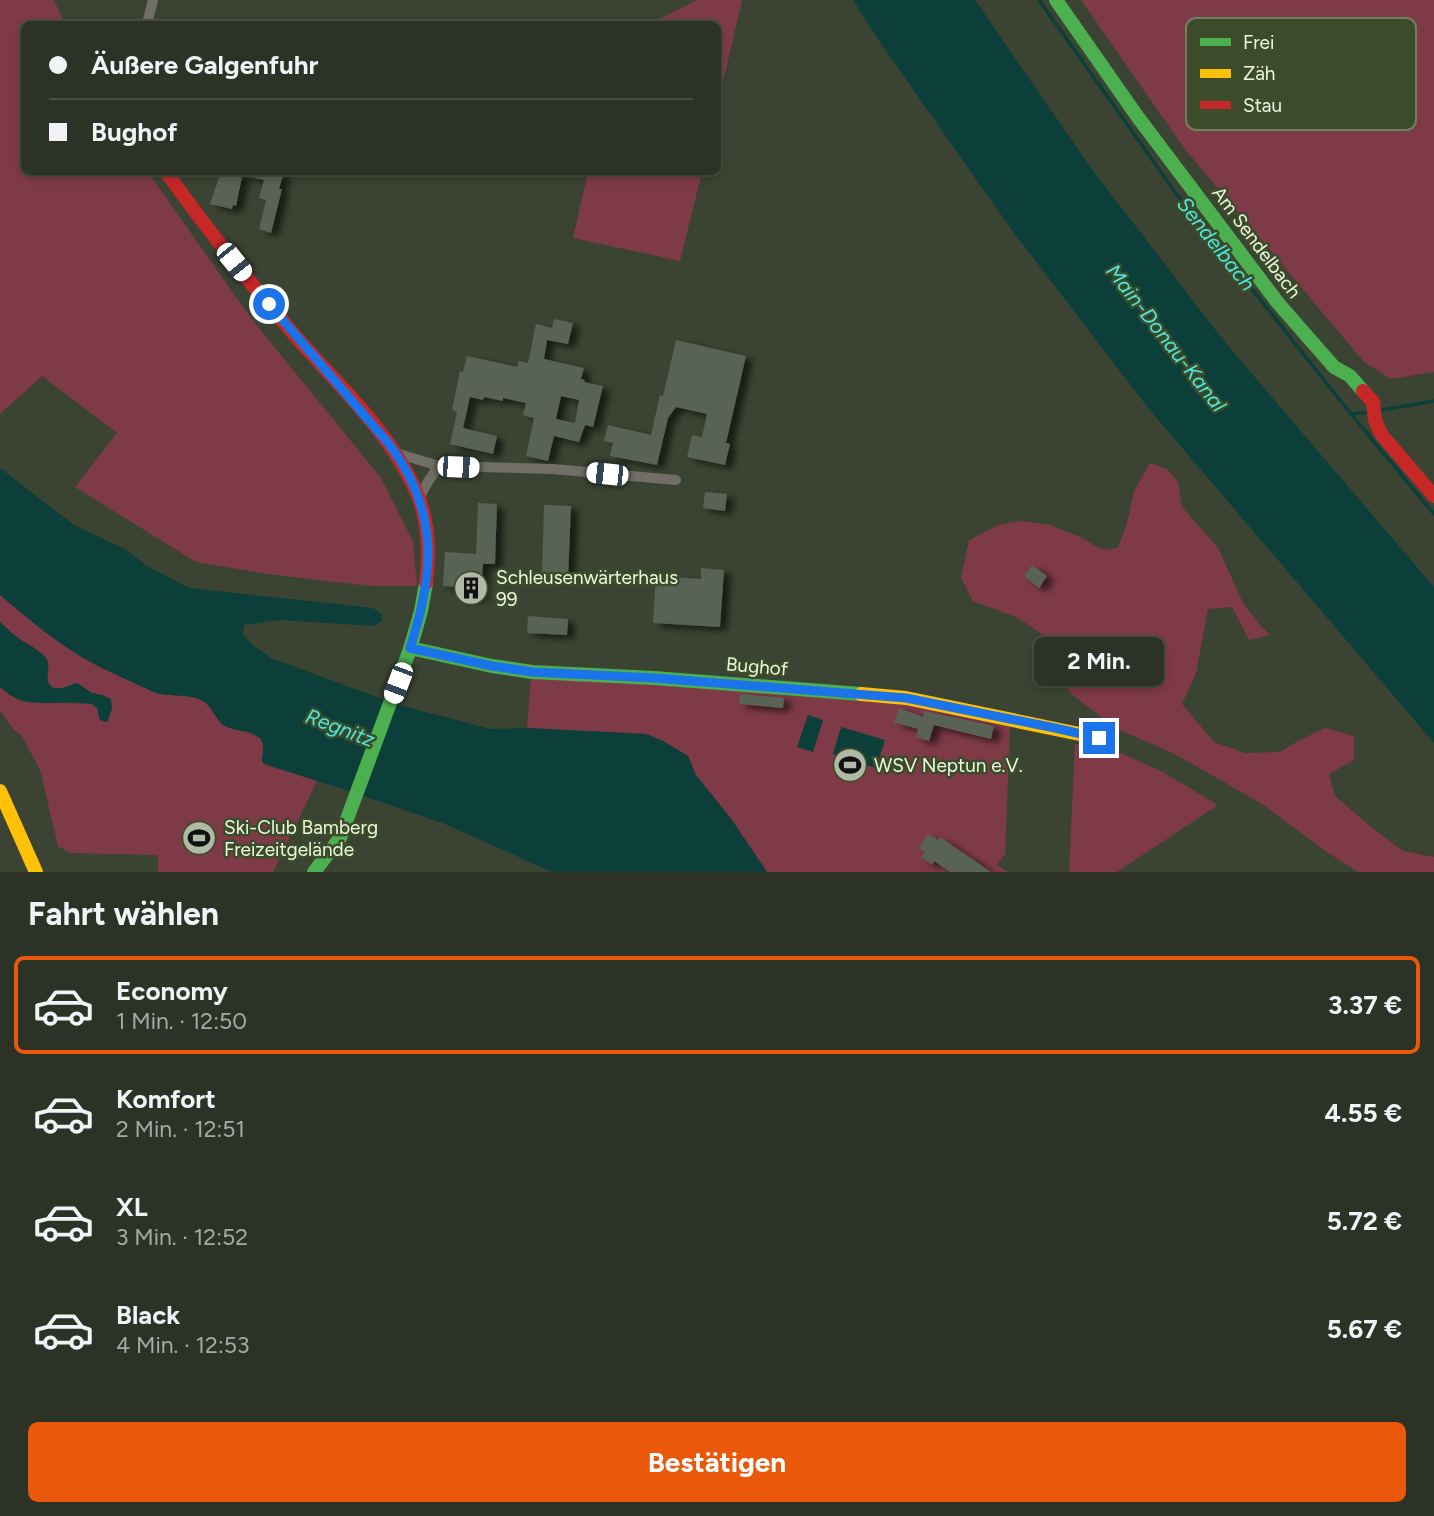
<!DOCTYPE html>
<html lang="de">
<head>
<meta charset="utf-8">
<style>
	:root { --surface:#2c3326; --page:#343b2e; --text:#f1f3f6; --muted:#a6aaa7; --line:#484e43; --accent:#ea580c }
	body { margin:0; font-family:Figtree,sans-serif; background:var(--page); color:var(--text); height:100vh; display:flex; flex-direction:column; font-size:26px; white-space:nowrap }
	* { box-sizing:border-box; margin:0 }
	p { font-size:23px; color:var(--muted) }
	.icon { flex:none; width:38px; height:38px; fill:none; stroke:currentColor; stroke-width:2; stroke-linecap:round; stroke-linejoin:round }
	.map { position:relative; height:872px; overflow:hidden }
	.drawer { display:flex; flex-direction:column; background:var(--surface); flex:1 }
	.drawer>* { flex:none }
	.hud { position:absolute; left:21px; top:21px; width:700px; height:154px; border-radius:10px; box-shadow:0 4px 10px #0003,0 0 0 2px var(--line); display:grid; align-content:center; height:154px; padding:0 28px; background:var(--surface) }
	.end { position:absolute; width:32px; height:32px; margin:-16px; border:9px solid #1a73e8; background:#fff; box-shadow:0 0 0 4px #fff }
	.from { border-radius:50% }
	.bubble { position:absolute; height:49px; border-radius:10px; background:var(--surface); box-shadow:0 4px 10px #0003,0 0 0 2px var(--line); font-size:23px; font-weight:700; line-height:49px; text-align:center }
	.car { position:absolute; width:21px; height:42px; margin:-21px -10px; border-radius:9px; box-shadow:0 0 5px 2px #0007; background:linear-gradient(#fff 24%,#345 0 40%,#fff 0 76%,#345 0 86%,#fff 0) }
	.hud b { display:flex; align-items:center; gap:24px; height:66px; font-size:26px }
	.hud b+b { border-top:2px solid var(--line) }
	.hud i { width:18px; height:18px; background:var(--text) }
	ul { padding:0; list-style:none }
	li { display:flex; align-items:center; gap:21px; height:98px; margin:0 14px 10px; padding:0 14px; border:4px solid transparent; border-radius:10px }
	li div { flex:1 }
	li b { display:block; font-size:26px }
	li em { font-style:normal; font-weight:700 }
	li.active { border-color:var(--accent) }
	li>.icon { width:63px; height:63px; stroke-width:1.5 }
	h2 { padding:0 28px; font-size:32px; line-height:84px }
	.action { display:flex; gap:14px; margin-top:auto; padding:14px 28px }
	.action a { flex:1; height:80px; border-radius:10px; background:var(--accent); color:#fff; font-size:28px; font-weight:700; line-height:80px; text-align:center }
	.map>svg:first-child { display:block }
	.green { fill:#7e3a47 }
	.water { fill:#0d3f3a }
	.lines { fill:none; stroke-linecap:round; stroke-linejoin:round }
	.stream { stroke:#0d3f3a; stroke-width:3.5 }
	.building { fill:#586255; fill-rule:evenodd; filter:url(#shadow) }
	.street { stroke:#716e68; stroke-width:10 }
	.fast { stroke:#4caf50; stroke-width:14 }
	.slow { stroke:#ffc107; stroke-width:14 }
	.jam { stroke:#c62828; stroke-width:14 }
	.route { stroke:#1a73e8; stroke-width:9 }
	.labels { text-anchor:middle; stroke-width:5; stroke-linejoin:round; paint-order:stroke }
	.street-label { font-size:19px; fill:#edf8e3; stroke:#3c4c2a }
	.poi-label { font-size:19px; fill:#edf8e3; stroke:#3c4c2a; text-anchor:start }
	.water-label { font-size:21px; font-style:italic; fill:#49e9e0; stroke:#3c4c2a }
	.key { fill:#3c4c2a; stroke:#718062; stroke-width:2 }
	.key-label { font-size:19px; fill:#edf8e3 }
</style>
</head>
<body>
<div class="map">
<svg width="1434" height="872" viewBox="0 0 1434 872">
	<defs>
		<filter id="shadow"><feDropShadow dx="7" dy="4" stdDeviation="3.5" flood-color="#0009"/></filter>
	</defs>
	<rect width="100%" height="100%" fill="#3b4432"/>
	<path class="green" d="M0,0H54L65,24H24V172H148L250,317L381,478L413,541L417,586H370L268,574L196,562L75,487L117,433L42,376L0,414Z
		M697,0H742L718,104V24H650Z
		M1081,0H1434V372L1391,379L1364,362L1184,148Z
		M588,172H702L680,261L573,238Z
		M1150,463L1167,469L1178,482L1182,507L1218,548L1243,603L1260,625L1270,635L1249,640L1232,607L1208,609L1196,673L1182,704L1214,742L1245,753L1280,752L1298,741L1325,728L1354,736V760L1329,774L1335,796L1371,827L1403,851L1434,857V872H1358L1324,850L1262,804L1175,754L1117,729L1069,692L1063,667L1051,640L1018,618L973,601L961,578L969,540L999,525L1021,521L1050,525L1080,537L1103,550L1118,548L1127,523L1134,491Z
		M0,595L41,629L74,652L97,665L158,694L194,697L204,702L213,710L221,723L226,727L249,733L260,738L263,744L264,764L317,781L273,872H158V855L70,853L58,846L40,770L22,736L13,729L0,710V687L9,695L24,702L92,704L97,708L103,721H108L102,695L92,693L77,683C69,685 58,693 50,685C46,681 49,662 41,654C36,649 28,645 22,641C14,635 7,629 0,622Z
		M531,675L905,704L1010,727L1005,854L997,865L1008,872H767L732,820L696,775L688,756L663,741L646,734L527,728Z
		M1075,744L1123,754L1163,772L1218,805L1117,872H1069Z"/>
	<path class="water" d="M853,0H975L1091,168L1224,341L1434,587V743L1149,409L1011,229L879,41Z
		M0,468L74,525L125,549L147,566L189,588L373,608L382,614V621L374,626L280,620L244,625L243,635L253,645L271,658L396,704L490,729L527,728L646,734L663,741L688,756L696,775L732,820L767,872H552L445,824L340,788L264,764L262,761C262,755 265,745 261,740C254,728 233,733 222,724C215,718 213,709 206,703C189,691 167,699 149,690C124,678 96,667 72,651C47,635 24,615 0,595Z
		M0,622C6,627 11,633 17,637C26,644 39,649 46,658C52,666 44,679 50,685C57,693 69,685 77,683L92,693L102,695L111,699L112,708L108,721L106,722L100,720L97,708L92,704C57,697 29,714 0,687Z
		M808,715L823,720L813,752L797,747Z
		M841,727L885,740L876,768L833,754Z"/>
	<g class="lines">
		<path class="stream" d="M1039,0L1175,192L1351,414L1434,514
			M1378,411L1434,401
			M1351,414L1370,412"/>
	</g>
	<path class="building" d="M221,172H243L236,206L233,205L232,209L210,204Z
		M243,172H284L279,189H282L271,233L259,229L266,200L259,198L264,180L243,175Z
		M554,319L573,323L568,344L547,340L544,359L584,368L581,379L585,380L584,382L603,386L593,427L585,425L579,442L554,436L548,461L526,456L534,418L523,415L526,403L503,398V401L484,397L483,400L470,397L463,428L497,436L493,454L450,444L457,412L452,410L460,371L463,372L467,356L517,367L519,361L528,363L536,324L552,328ZM561,396L579,400L575,423L556,419Z
		M676,340L746,356L726,443L730,444L725,465L687,457L692,435L702,437L707,414L676,407L668,418L657,465L610,456L613,443L604,441L608,425L651,435L660,395L663,396Z
		M705,492L727,494L725,511L703,508Z
		M478,503L497,504L495,564H483L481,598L459,597L460,587L443,586L445,552L476,554Z
		M544,505L571,506L568,578L542,577Z
		M1032,565L1047,576L1039,588L1024,576Z
		M701,568L724,570L720,627L653,623L656,576L701,579Z
		M528,616L568,619L567,635L527,633Z
		M740,694L784,698L783,708L739,704Z
		M899,708L923,717L924,711L994,726L991,739L934,725L929,741L916,737L918,729L894,722Z
		M928,834L938,840L940,837L991,872H950L934,861L932,865L921,857L925,852L919,848Z"/>
	<g class="lines">
		<path class="street" d="M147,24L153,0
			M396,453L439,466L553,469L676,480
			M419,498L429,480L439,466"/>
		<path class="fast" d="M1056,0L1137,116L1278,303L1334,367L1350,376L1363,391
			M410,648L492,666L532,672L654,678L861,694
			M314,872L340,838L410,649L421,611L426,583"/>
		<path class="slow" d="M861,694L906,698L1099,738
			M0,791L36,872"/>
		<path class="jam" d="M166,172C208,230 251,285 298,339C339,386 389,431 415,489C429,519 430,551 426,583
			M1363,391L1373,402L1375,420L1381,434L1434,496"/>
	</g>
	<g class="lines">
		<path class="route" d="M269,304L389,444C439,511 435,572 410,648L492,666L533,672L654,678L906,698L1055,728L1099,738"/>
	</g>
	<defs>
		<g id="building-disc" transform="scale(1.75)"><circle r="9.5" fill="#afb9a5" stroke="#3c4c2a"/><path d="M-4-6H4V6H1V3H-1V6H-4ZM-2.5-4.3h1.7v1.8h-1.7ZM.8-4.3h1.7v1.8H.8ZM-2.5-1h1.7V.8h-1.7ZM.8-1h1.7V.8H.8Z" fill="#111"/></g>
		<g id="stadium-disc" transform="scale(1.75)"><circle r="9.5" fill="#afb9a5" stroke="#3c4c2a"/><path d="M0-5a6.5 5 0 1 0 0 10a6.5 5 0 1 0 0-10ZM-3.5-1.8h7v3.6h-7Z" fill="#111"/></g>
	</defs>
	<g fill-rule="evenodd">
		<use href="#building-disc" x="471" y="588"/>
		<use href="#stadium-disc" x="850" y="765"/>
		<use href="#stadium-disc" x="199" y="838"/>
	</g>
	<g class="labels">
		<g class="street-label">
			<text transform="translate(1257 242) rotate(53)" y="7">Am Sendelbach</text>
			<text transform="translate(757 666) rotate(5)" y="7">Bughof</text>
		</g>
		<g class="poi-label">
			<text x="496" y="584">Schleusenwärterhaus<tspan x="496" dy="22">99</tspan></text>
			<text x="874" y="772">WSV Neptun e.V.</text>
			<text x="224" y="834">Ski-Club Bamberg<tspan x="224" dy="22">Freizeitgelände</tspan></text>
		</g>
		<g class="water-label">
			<text transform="translate(1216 244) rotate(52)" y="7">Sendelbach</text>
			<text transform="translate(1166 338) rotate(52)" y="7">Main-Donau-Kanal</text>
			<text transform="translate(340 728) rotate(21)" y="7">Regnitz</text>
		</g>
	</g>
	<rect x="1186" y="18" width="230" height="112" rx="10" class="key"/>
	<rect x="1200" y="38" width="31" height="8" fill="#4caf50"/>
	<rect x="1200" y="69" width="31" height="9" fill="#ffc107"/>
	<rect x="1200" y="101" width="31" height="8" fill="#c62828"/>
	<g class="key-label">
		<text x="1243" y="49">Frei</text>
		<text x="1243" y="80">Zäh</text>
		<text x="1243" y="112">Stau</text>
	</g>
</svg>
<i class="end from" style="left:269px;top:304px"></i>
<i class="end" style="left:1099px;top:738px"></i>
<div class="bubble" style="left:1034px;top:637px;width:130px">2 Min.</div>
<i class="car" style="left:234px;top:262px;rotate:141deg"></i>
<i class="car" style="left:458px;top:467px;rotate:92deg"></i>
<i class="car" style="left:607px;top:474px;rotate:276deg"></i>
<i class="car" style="left:398px;top:683px;rotate:201deg"></i>
<div class="hud">
<b><i class="from"></i>Äußere Galgenfuhr</b>
<b><i></i>Bughof</b>
</div>
</div>
<section class="drawer">
<h2>Fahrt wählen</h2>
<ul>
<li class="active"><svg class="icon" aria-label="car" viewBox="0 0 24 24"><path d="M5 17H2v-5l4-1 3-4h7l3 4 3 1v5h-3M9 17h6M6 11h13"/><circle cx="7" cy="17" r="2"/><circle cx="17" cy="17" r="2"/></svg><div><b>Economy</b><p>1 Min. · 12:50</p></div><em>3.37 €</em></li>
<li><svg class="icon" aria-label="car" viewBox="0 0 24 24"><path d="M5 17H2v-5l4-1 3-4h7l3 4 3 1v5h-3M9 17h6M6 11h13"/><circle cx="7" cy="17" r="2"/><circle cx="17" cy="17" r="2"/></svg><div><b>Komfort</b><p>2 Min. · 12:51</p></div><em>4.55 €</em></li>
<li><svg class="icon" aria-label="car" viewBox="0 0 24 24"><path d="M5 17H2v-5l4-1 3-4h7l3 4 3 1v5h-3M9 17h6M6 11h13"/><circle cx="7" cy="17" r="2"/><circle cx="17" cy="17" r="2"/></svg><div><b>XL</b><p>3 Min. · 12:52</p></div><em>5.72 €</em></li>
<li><svg class="icon" aria-label="car" viewBox="0 0 24 24"><path d="M5 17H2v-5l4-1 3-4h7l3 4 3 1v5h-3M9 17h6M6 11h13"/><circle cx="7" cy="17" r="2"/><circle cx="17" cy="17" r="2"/></svg><div><b>Black</b><p>4 Min. · 12:53</p></div><em>5.67 €</em></li>
</ul>
<div class="action"><a>Bestätigen</a></div>
</section>
</body>
</html>
